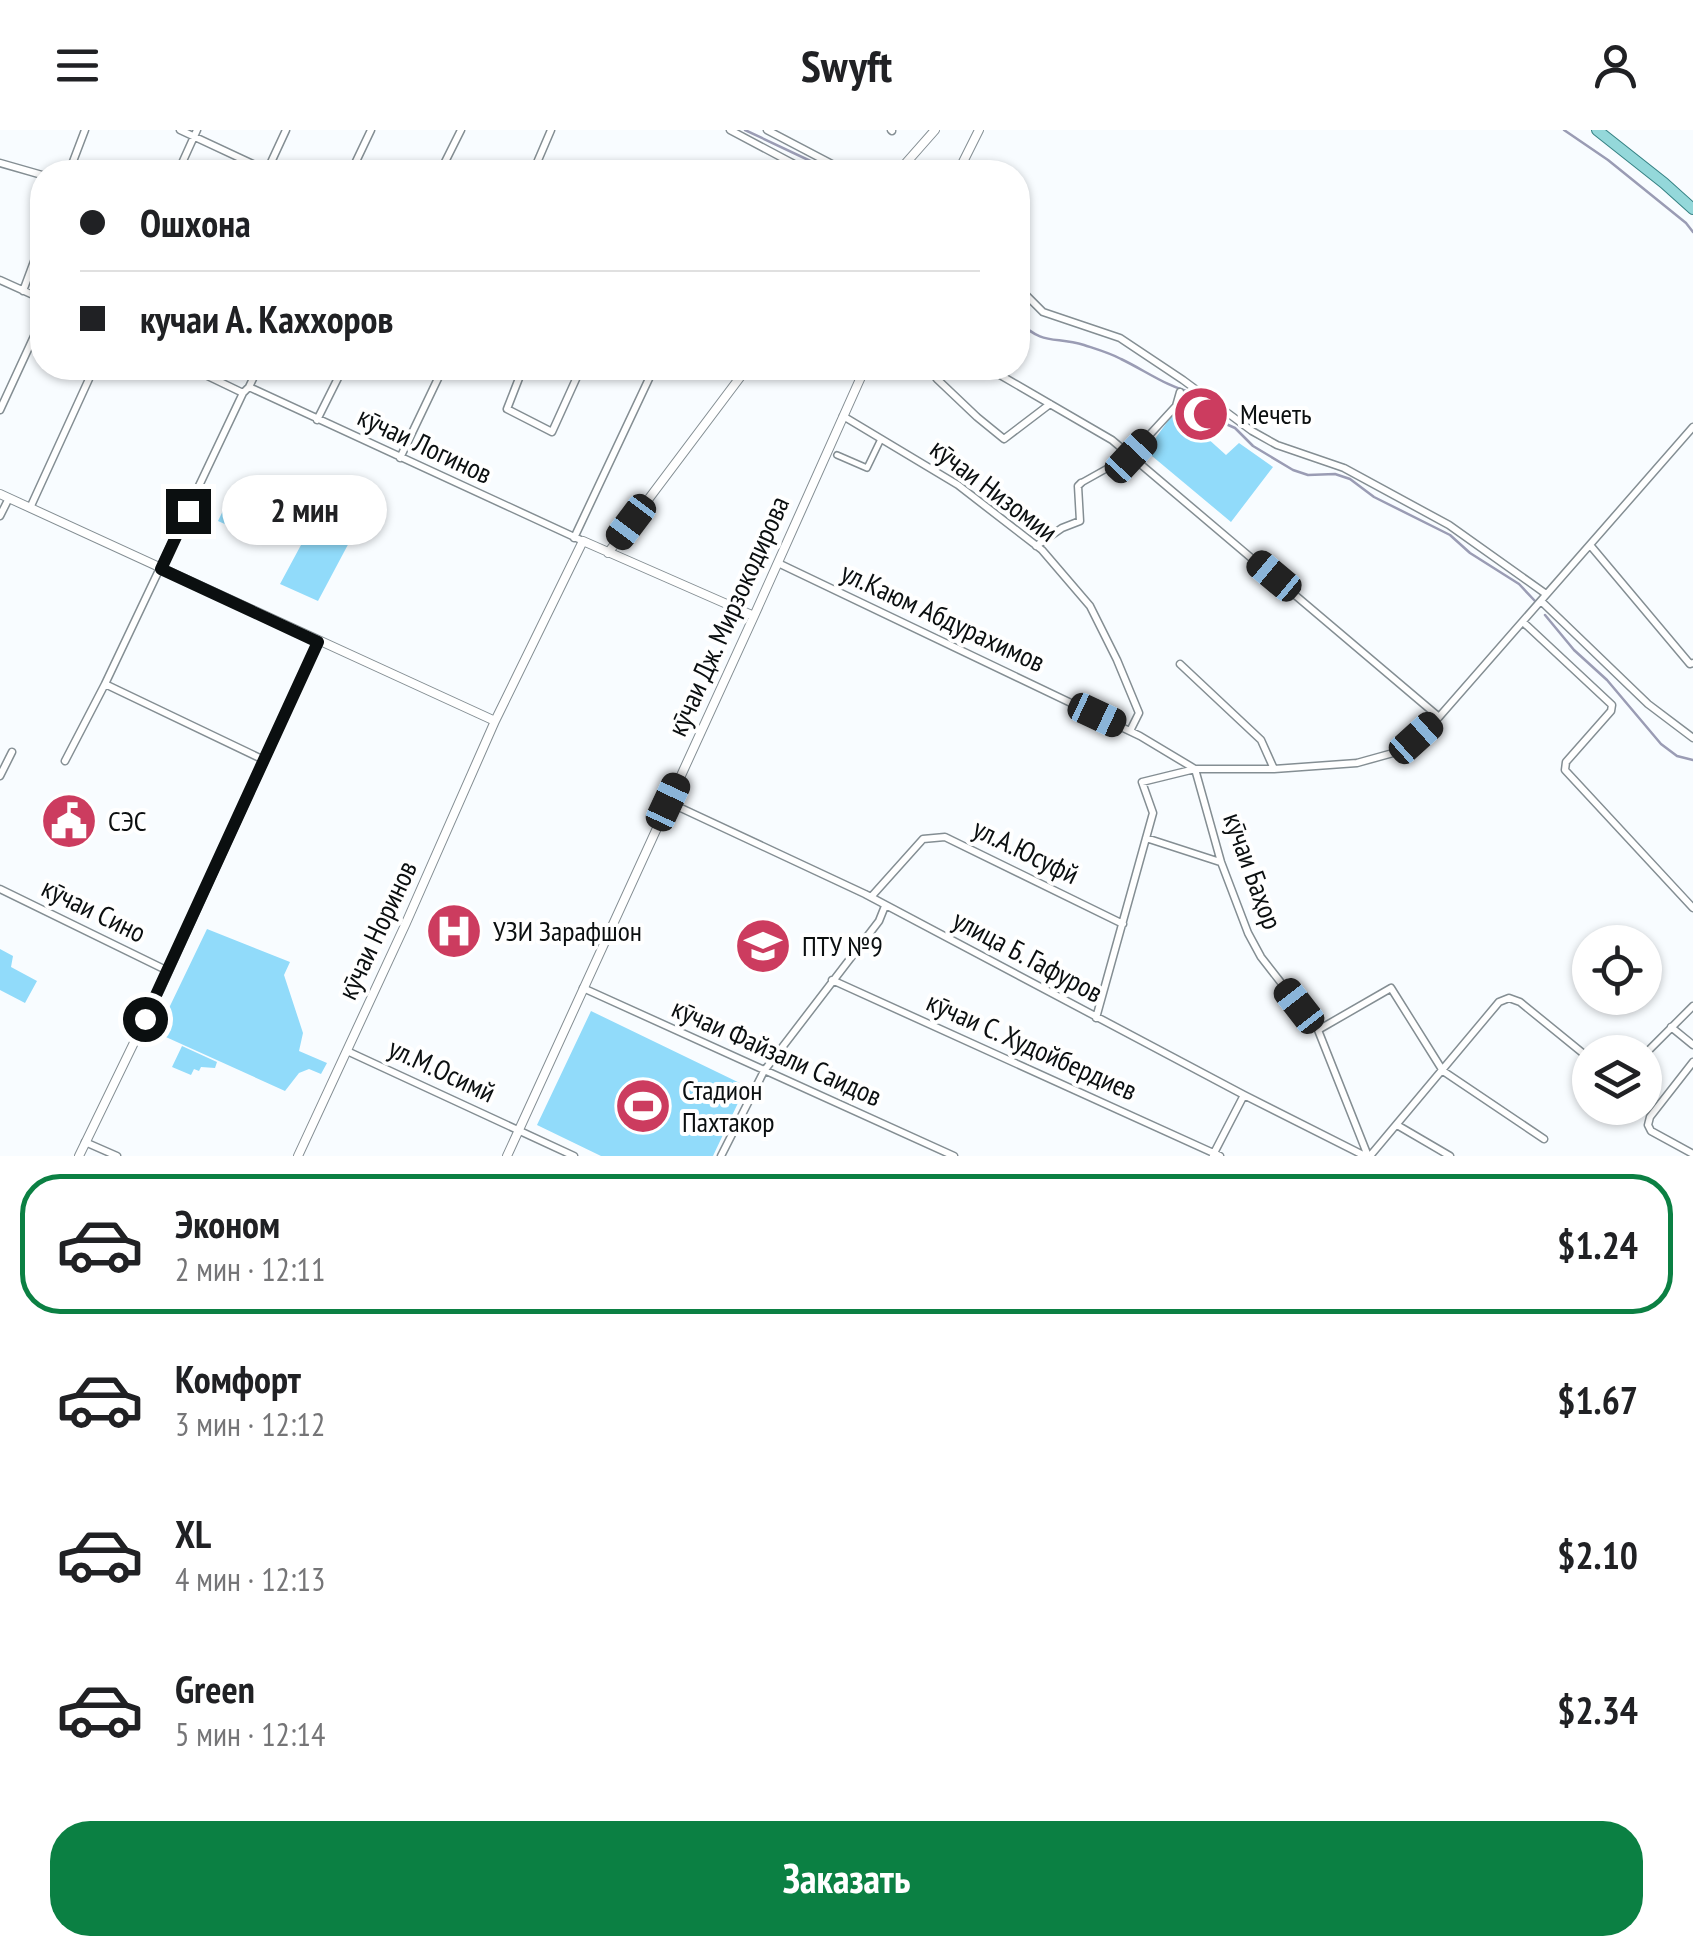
<!DOCTYPE html>
<html lang="ru">
<head>
<meta charset="utf-8">
<style>
	:root { --surface:#fff; --page:#f2f2f2; --text:#202124; --muted:#757577; --line:#e0e0e0; --accent:#0b8043 }
	body { margin:0; font-family:"PT Sans Narrow",sans-serif; background:var(--page); color:var(--text); height:100vh; display:flex; flex-direction:column; font-size:38px; white-space:nowrap }
	* { box-sizing:border-box; margin:0 }
	p { font-size:32px; color:var(--muted) }
	.icon { flex:none; width:55px; height:55px; fill:none; stroke:currentColor; stroke-width:2; stroke-linecap:round; stroke-linejoin:round }
	.map { position:relative; height:1026px; overflow:hidden }
	.panel { display:flex; flex-direction:column; background:var(--surface); flex:1 }
	.panel>* { flex:none }
	.banner { position:absolute; left:30px; top:30px; width:1000px; height:220px; border-radius:40px; box-shadow:0 2px 8px #0004; display:grid; align-content:center; height:220px; padding:0 50px; background:var(--surface) }
	.buttons { position:absolute; left:1572px; top:795px; display:grid; gap:20px }
	.buttons a { display:grid; place-items:center; width:90px; height:90px; border-radius:50%; background:var(--surface); box-shadow:0 2px 8px #0004; font-size:50px }
	.end { position:absolute; width:45px; height:45px; margin:-22px; border:12px solid #0b0f10; background:#fff; box-shadow:0 0 0 5px #fff }
	.from { border-radius:50% }
	.bubble { position:absolute; height:70px; border-radius:35px; background:var(--surface); box-shadow:0 2px 8px #0004; font-size:32px; font-weight:700; line-height:70px; text-align:center }
	.car { position:absolute; width:30px; height:60px; margin:-30px -15px; border-radius:12px; box-shadow:0 0 8px 2px #0007; background:linear-gradient(#222 24%,#8ab4d8 0 40%,#222 0 76%,#8ab4d8 0 86%,#222 0) }
	.banner b { display:flex; align-items:center; gap:35px; height:95px; font-size:38px }
	.banner b+b { border-top:2px solid var(--line) }
	.banner i { width:25px; height:25px; background:var(--text) }
	ul { padding:18px 0 0; list-style:none }
	li { display:flex; align-items:center; gap:30px; height:140px; margin:0 20px 15px; padding:0 30px; border:5px solid transparent; border-radius:40px }
	li div { flex:1 }
	li b { display:block; font-size:38px }
	li em { font-style:normal; font-weight:700 }
	li.on { border-color:var(--accent) }
	li>.icon { width:90px; height:90px; stroke-width:1.5 }
	.action { display:flex; gap:20px; margin-top:auto; padding:20px 50px }
	.action a { flex:1; height:115px; border-radius:40px; background:var(--accent); color:#fff; font-size:40px; font-weight:700; line-height:115px; text-align:center }
	header { display:flex; justify-content:space-between; align-items:center; height:130px; padding:0 50px; background:var(--surface); font-size:45px; font-weight:700 }
	.map>svg:first-child { display:block }
	.green { fill:#91dbfa }
	.lines { fill:none; stroke-linecap:round; stroke-linejoin:round }
	.stream { stroke:#9a9cb4; stroke-width:2.5 }
	.pedestrian-casing { stroke:#848e93; stroke-width:8 }
	.minor-casing { stroke:#848e93; stroke-width:9 }
	.tertiary-casing { stroke:#848e93; stroke-width:10 }
	.primary-casing { stroke:#358183; stroke-width:12 }
	.pedestrian { stroke:#fff; stroke-width:5 }
	.minor { stroke:#fff; stroke-width:6 }
	.tertiary { stroke:#fff; stroke-width:8 }
	.primary { stroke:#94d8da; stroke-width:10 }
	.route { stroke:#0b0f10; stroke-width:12 }
	.labels { text-anchor:middle; stroke-width:8; stroke-linejoin:round; paint-order:stroke }
	.poi-label { font-size:28px; fill:#0b0f10; stroke:#fff; text-anchor:start }
	.street-label { font-size:28px; fill:#0b0f10; stroke:#fff }
</style>
</head>
<body>
<header><svg class="icon" aria-label="menu" viewBox="0 0 24 24"><path d="M4 6h16M4 12h16M4 18h16"/></svg>Swyft<svg class="icon" aria-label="person" viewBox="0 0 24 24"><circle cx="12" cy="8" r="4"/><path d="M4 21q1-7 8-7t8 7"/></svg></header>
<div class="map">
<svg width="1693" height="1026" viewBox="0 0 1693 1026">
	<rect width="100%" height="100%" fill="#f8fcff"/>
	<path class="green" d="M1176,280L1226,325L1239,313L1273,337L1231,392L1146,321Z
		M233,360L273,379L262,401L244,392L240,401L218,391Z
		M304,381L352,407L318,471L280,454L308,402L297,396Z
		M207,799L290,832L284,845L303,903L299,921L327,933L321,944L309,939L299,943L285,961L157,903Z
		M0,819L13,826L11,837L37,851L25,873L0,860Z
		M591,881L746,956L713,1026H601L537,995Z
		M182,916L217,932L215,938L201,937L199,941L194,939L191,945L172,937Z"/>
	<g class="lines">
		<path class="stream" d="M745,0L819,35L829,42
			M1564,0L1608,30L1686,93L1693,102
			M1018,191C1044,216 1054,206 1084,215C1096,219 1110,223 1121,229C1146,241 1167,257 1194,263
			M1205,270L1226,294L1235,298L1253,316L1293,340L1308,345L1335,344L1350,349L1374,367L1450,405L1470,423L1519,454L1535,471
			M1545,485L1574,520L1607,550L1661,614L1677,626L1693,630"/>
		<g class="pedestrian-casing">
			<path id="pedestrian" d="M924,238L937,249
				M837,325L867,338L881,309
				M1081,353L1131,325"/>
		</g>
		<g class="minor-casing">
			<path id="minor" d="M180,0L270,42
				M730,0L809,42
				M767,0L847,42
				M891,0L892,1
				M0,33L42,45
				M267,41L286,0
				M69,42L85,0
				M178,42L197,0
				M351,42L371,0
				M440,42L461,0
				M533,42L551,0
				M0,150L42,169
				M1018,157L1043,182L1120,208L1183,250L1252,301L1277,315L1344,338L1449,395L1546,464
				M23,161L42,110
				M191,238L243,263
				M258,238L249,257L243,263L105,554L264,630
				M523,238L507,279L552,302L581,238
				M988,238L1112,310L1439,587
				M937,249L977,287L1004,309L1050,274
				M249,257L583,411
				M0,280L42,189
				M843,286L958,355L1042,420L1090,476L1117,530L1139,583L1130,601
				M317,290L343,238
				M1131,325L1176,276L1180,262
				M400,328L443,238
				M30,378L94,238
				M0,386L9,368
				M574,408L654,238
				M1590,415L1690,534L1693,533
				M1036,416L1062,398L1080,391L1078,356L1081,353
				M778,433L1140,606L1195,639L1221,732L1248,803L1261,827L1318,900L1368,1026
				M1541,471L1648,574L1693,608
				M1523,492L1612,575L1611,581L1566,632L1565,640L1693,778
				M1180,534L1261,610L1274,639
				M65,631L105,554
				M0,646L12,622
				M668,672L865,764L1244,965L1365,1026
				M1146,708L1220,732
				M0,759L168,841
				M871,767L923,709L945,707L1123,794
				M832,850L1220,1026
				M583,858L954,1026
				M1096,888L1153,683L1142,652L1195,639H1274L1357,633L1393,623L1417,608L1439,587L1693,297
				M1671,897L1693,915
				M1318,900L1391,858L1443,941L1544,1009
				M347,921L574,1026
				M1645,924L1693,876
				M1693,932L1650,987L1648,995L1651,1001L1693,1024
				M1397,995L1450,1026
				M85,1012L117,1026
				M1213,1025L1244,965
				M721,1026L764,941L879,791L885,776
				M1370,1026L1499,872L1509,868L1520,872L1590,929"/>
		</g>
		<g class="tertiary-casing">
			<path id="tertiary" d="M898,42L935,0
				M958,42L979,0
				M0,364L495,591
				M608,423L747,238
				M79,1026L161,857L318,512
				M298,1026L406,793L495,591L583,411L754,486
				M507,1026L754,486L865,238"/>
		</g>
		<g class="primary-casing">
			<path id="primary" d="M1597,0L1664,53L1693,79"/>
		</g>
		<use href="#pedestrian" class="pedestrian"/>
		<use href="#minor" class="minor"/>
		<use href="#tertiary" class="tertiary"/>
		<use href="#primary" class="primary"/>
	</g>
	<g class="lines">
		<path class="route" d="M145,889L318,512L161,439L188,381"/>
	</g>
	<defs>
		<g id="mosque-disc" transform="scale(2.875)"><circle r="9.5" fill="#cc3c5f" stroke="#fff"/><path d="M3.5-4.9A6 6 0 1 0 3.5 4.9A5 5 0 1 1 3.5-4.9Z" fill="#fff"/></g>
		<g id="civic-disc" transform="scale(2.875)"><circle r="9.5" fill="#cc3c5f" stroke="#fff"/><path d="M-.6-6.5H3V-4.5H.6V-3L4-1V1h2V6H-6V1h2V-1L-.6-3ZM-1.2 2.5V6h2.4V2.5Z" fill="#fff"/></g>
		<g id="hospital-disc" transform="scale(2.875)"><circle r="9.5" fill="#cc3c5f" stroke="#fff"/><path d="M-5-5h3v3.5h4V-5h3V5h-3V1.5h-4V5h-3Z" fill="#fff"/></g>
		<g id="university-disc" transform="scale(2.875)"><circle r="9.5" fill="#cc3c5f" stroke="#fff"/><path d="M0-5L7-2L0 1L-7-2ZM-4 1L0 2.5L4 1V4Q0 6-4 4Z" fill="#fff"/></g>
		<g id="stadium-disc" transform="scale(2.875)"><circle r="9.5" fill="#cc3c5f" stroke="#fff"/><path d="M0-5a6.5 5 0 1 0 0 10a6.5 5 0 1 0 0-10ZM-3.5-1.8h7v3.6h-7Z" fill="#fff"/></g>
	</defs>
	<g fill-rule="evenodd">
		<use href="#mosque-disc" x="1201" y="284"/>
		<use href="#civic-disc" x="69" y="691"/>
		<use href="#hospital-disc" x="454" y="801"/>
		<use href="#university-disc" x="763" y="816"/>
		<use href="#stadium-disc" x="643" y="976"/>
	</g>
	<g class="labels">
		<g class="poi-label">
			<text x="1240" y="294">Мечеть</text>
			<text x="108" y="701">СЭС</text>
			<text x="493" y="811">УЗИ Зарафшон</text>
			<text x="802" y="826">ПТУ №9</text>
			<text x="682" y="970">Стадион<tspan x="682" dy="32">Пахтакор</tspan></text>
		</g>
		<g class="street-label">
			<text transform="translate(425 315) rotate(25)" y="10">кӯчаи Логинов</text>
			<text transform="translate(994 360) rotate(37)" y="10">кӯчаи Низомии</text>
			<text transform="translate(728 486) rotate(-66)" y="10">кӯчаи Дж. Мирзокодирова</text>
			<text transform="translate(943 487) rotate(25)" y="10">ул.Каюм Абдурахимов</text>
			<text transform="translate(1026 721) rotate(26)" y="10">ул.А.Юсуфй</text>
			<text transform="translate(1253 741) rotate(70)" y="10">кӯчаи Баҳор</text>
			<text transform="translate(94 780) rotate(26)" y="10">кӯчаи Сино</text>
			<text transform="translate(377 800) rotate(-65)" y="10">кӯчаи Норинов</text>
			<text transform="translate(1028 826) rotate(28)" y="10">улица Б. Гафуров</text>
			<text transform="translate(1032 916) rotate(24)" y="10">кӯчаи С. Худойбердиев</text>
			<text transform="translate(777 922) rotate(24)" y="10">кӯчаи Файзали Саидов</text>
			<text transform="translate(442 940) rotate(25)" y="10">ул.М.Осимй</text>
		</g>
	</g>
</svg>
<div class="buttons">
<a><svg class="icon" aria-label="locate" viewBox="0 0 24 24"><circle cx="12" cy="12" r="6"/><path d="M12 2v4M12 18v4M2 12h4M18 12h4"/></svg></a>
<a><svg class="icon" aria-label="layers" viewBox="0 0 24 24"><path d="M12 4l9 5-9 5-9-5zM3 14l9 5 9-5"/></svg></a>
</div>
<i class="end from" style="left:145px;top:889px"></i>
<i class="end" style="left:188px;top:381px"></i>
<div class="bubble" style="left:222px;top:345px;width:165px">2 мин</div>
<i class="car" style="left:1131px;top:326px;rotate:43deg"></i>
<i class="car" style="left:631px;top:392px;rotate:217deg"></i>
<i class="car" style="left:1274px;top:446px;rotate:310deg"></i>
<i class="car" style="left:1097px;top:585px;rotate:115deg"></i>
<i class="car" style="left:1416px;top:608px;rotate:48deg"></i>
<i class="car" style="left:668px;top:672px;rotate:25deg"></i>
<i class="car" style="left:1299px;top:876px;rotate:322deg"></i>
<div class="banner">
<b><i class="from"></i>Ошхона</b>
<b><i></i>кучаи А. Каххоров</b>
</div>
</div>
<section class="panel">
<ul>
<li class="on"><svg class="icon" aria-label="car" viewBox="0 0 24 24"><path d="M5 17H2v-5l4-1 3-4h7l3 4 3 1v5h-3M9 17h6M6 11h13"/><circle cx="7" cy="17" r="2"/><circle cx="17" cy="17" r="2"/></svg><div><b>Эконом</b><p>2 мин · 12:11</p></div><em>$1.24</em></li>
<li><svg class="icon" aria-label="car" viewBox="0 0 24 24"><path d="M5 17H2v-5l4-1 3-4h7l3 4 3 1v5h-3M9 17h6M6 11h13"/><circle cx="7" cy="17" r="2"/><circle cx="17" cy="17" r="2"/></svg><div><b>Комфорт</b><p>3 мин · 12:12</p></div><em>$1.67</em></li>
<li><svg class="icon" aria-label="car" viewBox="0 0 24 24"><path d="M5 17H2v-5l4-1 3-4h7l3 4 3 1v5h-3M9 17h6M6 11h13"/><circle cx="7" cy="17" r="2"/><circle cx="17" cy="17" r="2"/></svg><div><b>XL</b><p>4 мин · 12:13</p></div><em>$2.10</em></li>
<li><svg class="icon" aria-label="car" viewBox="0 0 24 24"><path d="M5 17H2v-5l4-1 3-4h7l3 4 3 1v5h-3M9 17h6M6 11h13"/><circle cx="7" cy="17" r="2"/><circle cx="17" cy="17" r="2"/></svg><div><b>Green</b><p>5 мин · 12:14</p></div><em>$2.34</em></li>
</ul>
<div class="action"><a>Заказать</a></div>
</section>
</body>
</html>
